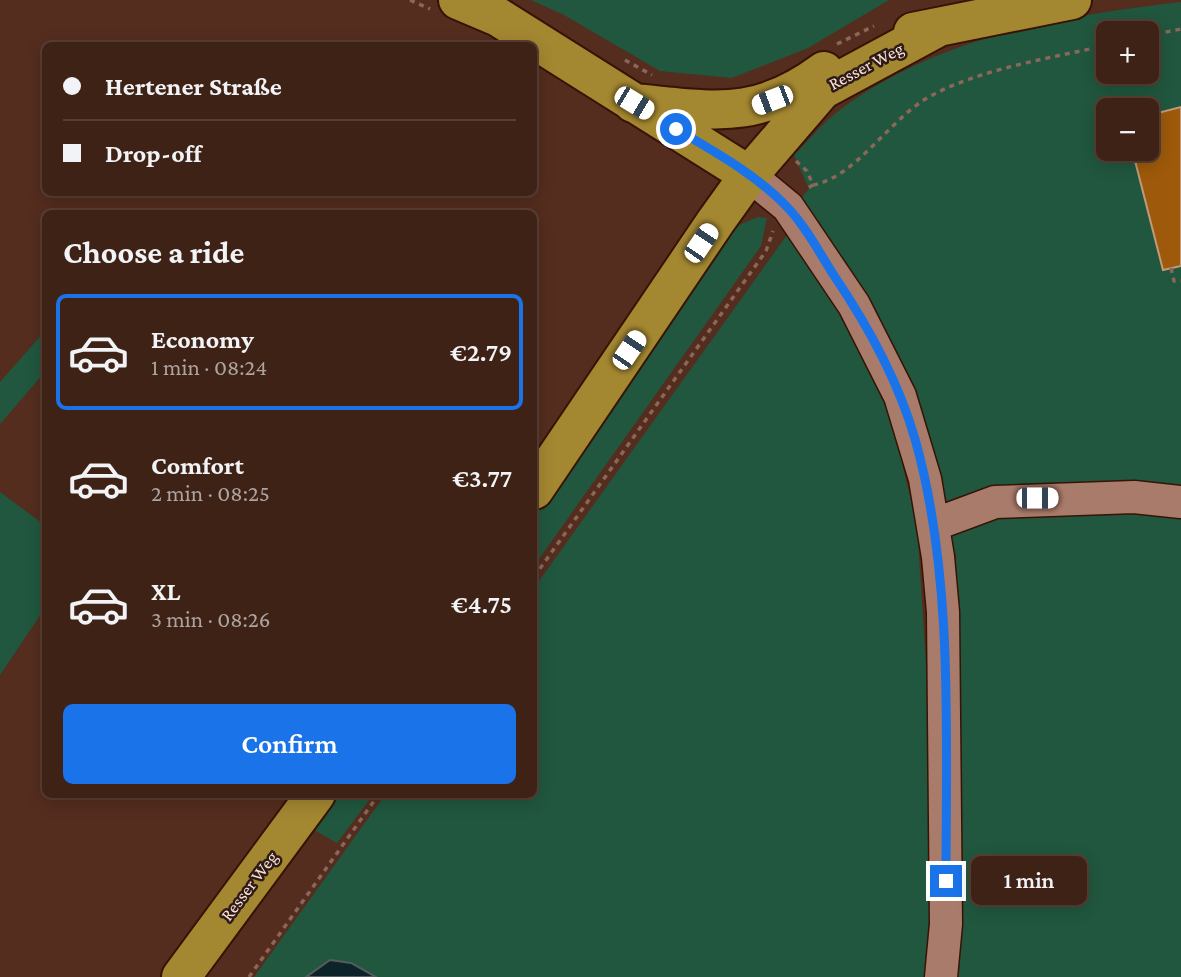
<!DOCTYPE html>
<html lang="en">
<head>
<meta charset="utf-8">
<style>
	:root { --surface:#3f2216; --page:#462a1f; --text:#f1f3f6; --muted:#ada4a1; --line:#583f35; --accent:#1a73e8 }
	body { margin:0; font-family:"Crimson Pro",serif; background:var(--page); color:var(--text); height:100vh; display:flex; flex-direction:column; font-size:26px; white-space:nowrap }
	* { box-sizing:border-box; margin:0 }
	p { font-size:23px; color:var(--muted) }
	.icon { flex:none; width:38px; height:38px; fill:none; stroke:currentColor; stroke-width:2; stroke-linecap:round; stroke-linejoin:round }
	.map { position:relative; flex:1; overflow:hidden }
	.sheet { position:absolute; left:42px; top:210px; width:495px; height:588px; display:flex; flex-direction:column; background:var(--surface); border-radius:10px; box-shadow:0 4px 18px #0003,0 0 0 2px var(--line) }
	.sheet>* { flex:none }
	.top-card { position:absolute; left:42px; top:42px; width:495px; height:154px; border-radius:10px; box-shadow:0 4px 18px #0003,0 0 0 2px var(--line); display:grid; align-content:center; height:154px; padding:0 21px; background:var(--surface) }
	.tools { position:absolute; left:1096px; top:21px; display:grid; gap:14px }
	.tools a { display:grid; place-items:center; width:63px; height:63px; border-radius:10px; background:var(--surface); box-shadow:0 4px 18px #0003,0 0 0 2px var(--line); font-size:35px }
	.end { position:absolute; width:32px; height:32px; margin:-16px; border:9px solid #1a73e8; background:#fff; box-shadow:0 0 0 4px #fff }
	.from { border-radius:50% }
	.bubble { position:absolute; height:49px; border-radius:10px; background:var(--surface); box-shadow:0 4px 18px #0003,0 0 0 2px var(--line); font-size:23px; font-weight:600; line-height:49px; text-align:center }
	.car { position:absolute; width:21px; height:42px; margin:-21px -10px; border-radius:9px; box-shadow:0 0 5px 2px #0007; background:linear-gradient(#fff 24%,#345 0 40%,#fff 0 76%,#345 0 86%,#fff 0) }
	.top-card b { display:flex; align-items:center; gap:24px; height:66px; font-size:26px }
	.top-card b+b { border-top:2px solid var(--line) }
	.top-card i { width:18px; height:18px; background:var(--text) }
	ul { padding:0; list-style:none }
	li { display:flex; align-items:center; gap:21px; height:116px; margin:0 14px 10px; padding:0 7px; border:4px solid transparent; border-radius:10px }
	li div { flex:1 }
	li b { display:block; font-size:26px }
	li em { font-style:normal; font-weight:600 }
	li.selected { border-color:var(--accent) }
	li>.icon { width:63px; height:63px; stroke-width:1.5 }
	h2 { padding:0 21px; font-size:32px; line-height:84px }
	.primary-button { display:flex; gap:14px; margin-top:auto; padding:14px 21px }
	.primary-button a { flex:1; height:80px; border-radius:10px; background:var(--accent); color:#fff; font-size:28px; font-weight:600; line-height:80px; text-align:center }
	.map>svg:first-child { display:block }
	.green { fill:#21573e; fill-rule:evenodd }
	.water { fill:#0d232a; stroke:#555c5e; stroke-width:2 }
	.building { fill:#9e5a0a; stroke:#c09a7b; stroke-width:2 }
	.lines { fill:none; stroke-linecap:round; stroke-linejoin:round }
	.minor-casing { stroke:#371306; stroke-width:35 }
	.major-casing { stroke:#371306; stroke-width:42 }
	.path { stroke:#8a675a; stroke-width:3.5; stroke-dasharray:5 5; stroke-linecap:butt }
	.minor { stroke:#a97b6a; stroke-width:32 }
	.major { stroke:#a48731; stroke-width:38 }
	.route { stroke:#1a73e8; stroke-width:9 }
	.labels { text-anchor:middle; stroke-width:5; stroke-linejoin:round; paint-order:stroke }
	.street-label { font-size:18px; fill:#fce2d9; stroke:#2d1b14 }
</style>
</head>
<body>
<div class="map">
<svg width="1181" height="977" viewBox="0 0 1181 977">
	<rect width="100%" height="100%" fill="#542d1e"/>
	<path class="green" d="M531,0H889L808,48L732,78L660,71L564,15Z
		M1181,2V977H951L961,763L956,556L906,369L794,207L809,189L794,155C808,141 821,125 836,113C935,37 1061,16 1181,2ZM1108,33H1146V72H1108ZM1108,110H1146V149H1108Z
		M758,217L767,218L761,246L534,566V514L731,233L739,225Z
		M789,232L828,287L887,398L917,527L926,664L934,961L928,977H254L385,795L534,794V588Z
		M45,331V372L0,424V382Z
		M0,492L46,526L45,608L0,675Z
		M338,795H373L337,843L314,830Z"/>
	<path class="water" d="M330,960L351,963L376,977H306Z"/>
	<path class="building" d="M1181,107V266L1163,270L1132,149H1146V116Z"/>
	<g class="lines">
		<g class="minor-casing">
			<path id="minor" d="M749,175L788,207L854,305L900,396L925,479L938,557L943,612L946,924L941,977
				M933,525L995,502L1134,497L1181,502"/>
		</g>
		<g class="major-casing">
			<path id="major" d="M458,0L498,17L749,175
				M913,32L1072,0
				M633,103C713,110 755,122 824,71
				M534,490L716,221L749,175L822,90L937,28
				M181,977L316,794"/>
		</g>
		<path class="path" d="M410,0L430,9
			M1146,36L1181,29
			M837,44L874,26
			M625,60L652,75
			M796,161L807,171L813,185L805,190
			M813,185C857,176 886,123 927,98C978,69 1051,58 1108,45
			M1171,268L1174,281H1181
			M534,577L766,251L773,231
			M249,977L379,794"/>
		<use href="#minor" class="minor"/>
		<use href="#major" class="major"/>
	</g>
	<g class="lines">
		<path class="route" d="M676,129C715,152 757,175 788,208C806,227 819,252 833,274C867,324 898,380 915,439C954,575 946,739 946,881"/>
	</g>
	<g class="labels">
		<g class="street-label">
			<text transform="translate(866 66) rotate(-28)" y="6">Resser Weg</text>
			<text transform="translate(249 886) rotate(-53)" y="6">Resser Weg</text>
		</g>
	</g>
</svg>
<div class="tools">
<a>+</a>
<a>−</a>
</div>
<i class="end from" style="left:676px;top:129px"></i>
<i class="end" style="left:946px;top:881px"></i>
<div class="bubble" style="left:971px;top:856px;width:116px">1 min</div>
<i class="car" style="left:772px;top:100px;rotate:249deg"></i>
<i class="car" style="left:634px;top:103px;rotate:121deg"></i>
<i class="car" style="left:701px;top:243px;rotate:34deg"></i>
<i class="car" style="left:629px;top:350px;rotate:34deg"></i>
<i class="car" style="left:1037px;top:498px;rotate:90deg"></i>
<div class="top-card">
<b><i class="from"></i>Hertener Straße</b>
<b><i></i>Drop-off</b>
</div>
<section class="sheet">
<h2>Choose a ride</h2>
<ul>
<li class="selected"><svg class="icon" aria-label="car" viewBox="0 0 24 24"><path d="M5 17H2v-5l4-1 3-4h7l3 4 3 1v5h-3M9 17h6M6 11h13"/><circle cx="7" cy="17" r="2"/><circle cx="17" cy="17" r="2"/></svg><div><b>Economy</b><p>1 min · 08:24</p></div><em>€2.79</em></li>
<li><svg class="icon" aria-label="car" viewBox="0 0 24 24"><path d="M5 17H2v-5l4-1 3-4h7l3 4 3 1v5h-3M9 17h6M6 11h13"/><circle cx="7" cy="17" r="2"/><circle cx="17" cy="17" r="2"/></svg><div><b>Comfort</b><p>2 min · 08:25</p></div><em>€3.77</em></li>
<li><svg class="icon" aria-label="car" viewBox="0 0 24 24"><path d="M5 17H2v-5l4-1 3-4h7l3 4 3 1v5h-3M9 17h6M6 11h13"/><circle cx="7" cy="17" r="2"/><circle cx="17" cy="17" r="2"/></svg><div><b>XL</b><p>3 min · 08:26</p></div><em>€4.75</em></li>
</ul>
<div class="primary-button"><a>Confirm</a></div>
</section>
</div>
</body>
</html>
